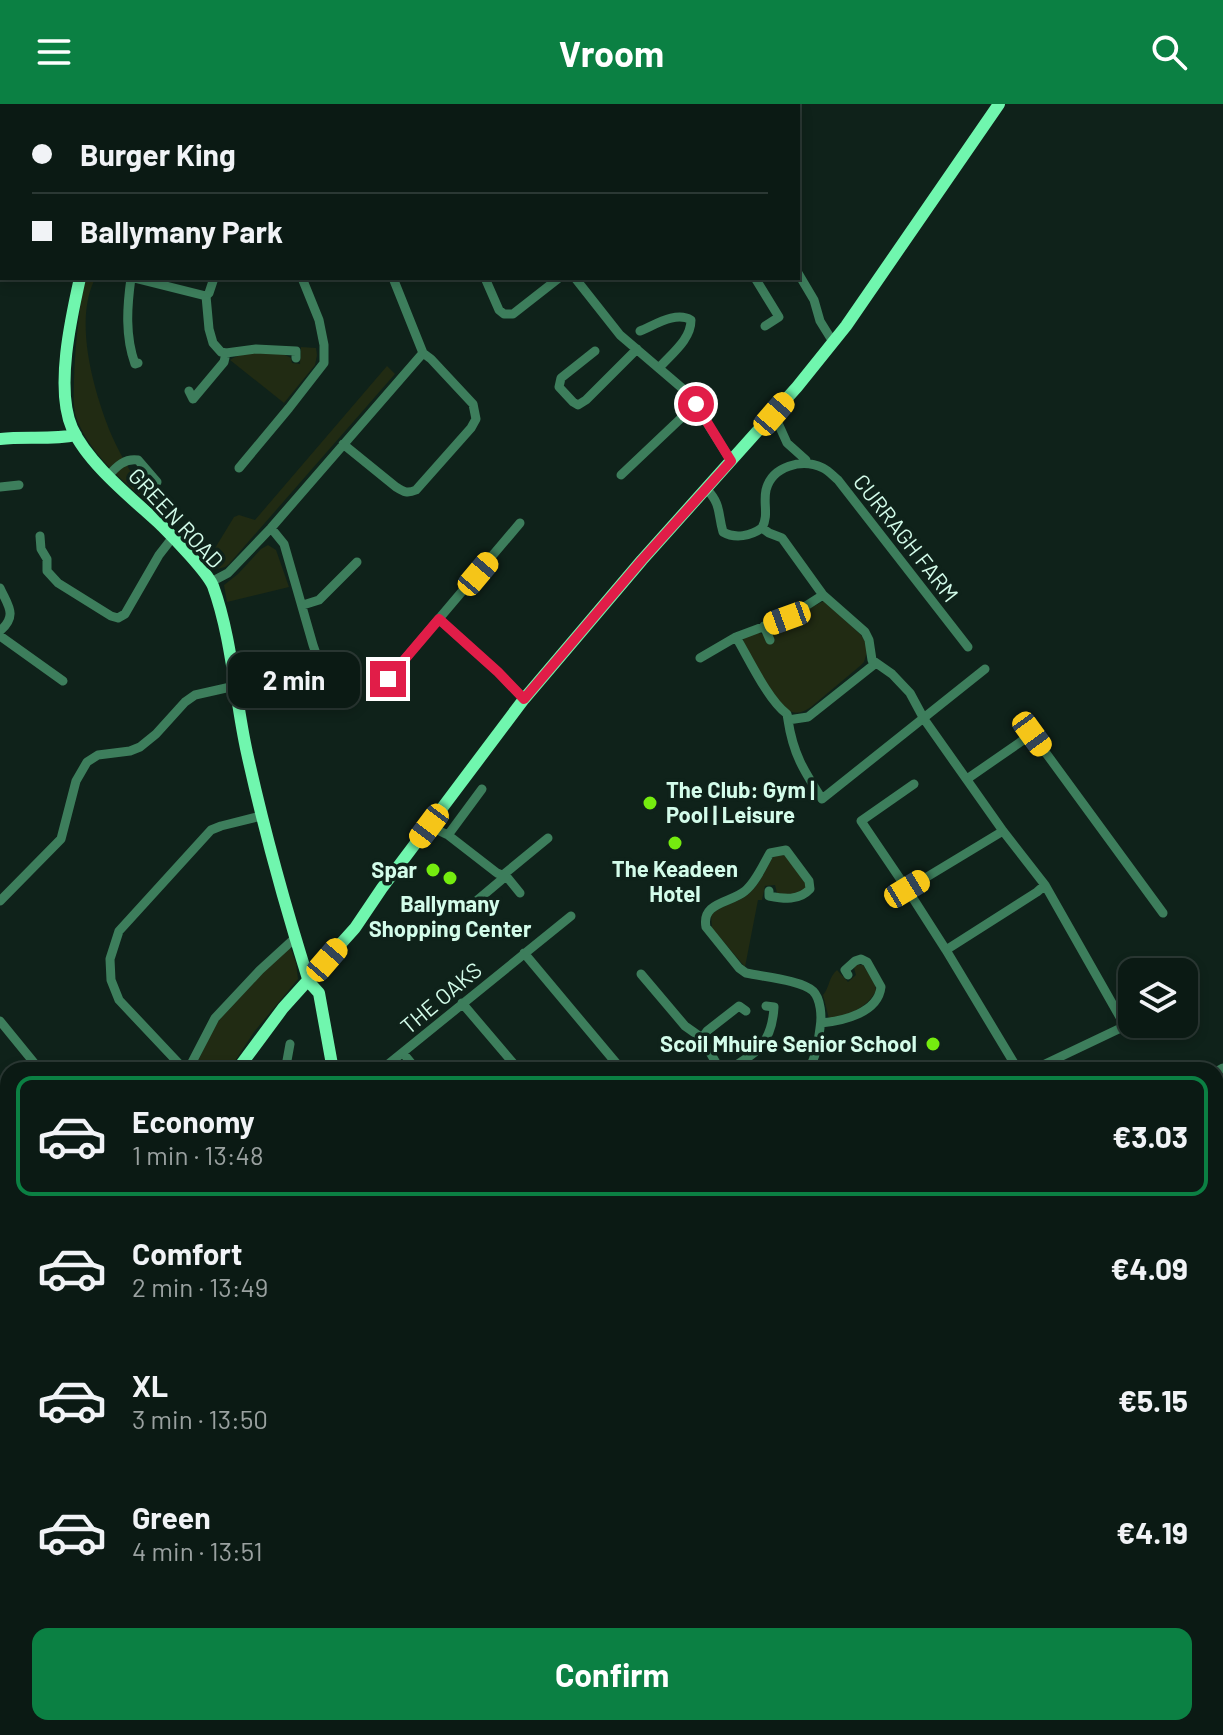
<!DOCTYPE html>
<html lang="en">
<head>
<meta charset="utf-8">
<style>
	:root { --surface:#0b1a14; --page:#14231d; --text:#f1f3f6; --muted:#9aa1a0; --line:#2b3834; --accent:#0b8043 }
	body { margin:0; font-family:Barlow,sans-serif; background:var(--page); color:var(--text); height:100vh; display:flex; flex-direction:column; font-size:30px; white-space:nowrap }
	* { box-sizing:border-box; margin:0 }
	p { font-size:26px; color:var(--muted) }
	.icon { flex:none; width:44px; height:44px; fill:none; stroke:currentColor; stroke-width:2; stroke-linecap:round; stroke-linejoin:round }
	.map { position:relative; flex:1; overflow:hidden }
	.details { position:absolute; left:0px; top:958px; width:1224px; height:674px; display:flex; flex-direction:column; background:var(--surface); border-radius:24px 24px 0 0; box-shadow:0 4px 12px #0003,0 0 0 2px var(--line) }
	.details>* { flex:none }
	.guide { position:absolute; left:0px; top:0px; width:800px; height:176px; box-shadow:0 4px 12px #0003,0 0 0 2px var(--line); display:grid; align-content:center; height:176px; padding:0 32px; background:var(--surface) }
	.controls { position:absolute; left:1118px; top:854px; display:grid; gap:16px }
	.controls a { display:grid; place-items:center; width:80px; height:80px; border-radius:16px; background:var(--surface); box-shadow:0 4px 12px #0003,0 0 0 2px var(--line); font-size:40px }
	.end { position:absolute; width:36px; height:36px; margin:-18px; border:10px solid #e11d48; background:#fff; box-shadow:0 0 0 4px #fff }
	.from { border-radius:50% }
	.bubble { position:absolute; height:56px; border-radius:16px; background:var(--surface); box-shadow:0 4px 12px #0003,0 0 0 2px var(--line); font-size:26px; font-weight:700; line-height:56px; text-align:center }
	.car { position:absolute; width:24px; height:48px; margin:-24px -12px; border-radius:10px; box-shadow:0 0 6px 2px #0007; background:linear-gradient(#f5c518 24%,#345 0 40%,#f5c518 0 76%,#345 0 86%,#f5c518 0) }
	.guide b { display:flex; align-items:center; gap:28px; height:76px; font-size:30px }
	.guide b+b { border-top:2px solid var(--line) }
	.guide i { width:20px; height:20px; background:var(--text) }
	ul { padding:14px 0 0; list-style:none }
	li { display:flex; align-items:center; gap:24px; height:120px; margin:0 16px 12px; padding:0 16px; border:4px solid transparent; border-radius:16px }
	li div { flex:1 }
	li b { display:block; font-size:30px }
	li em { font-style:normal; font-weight:700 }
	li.active { border-color:var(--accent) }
	li>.icon { width:72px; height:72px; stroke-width:1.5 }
	.primary-button { display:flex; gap:16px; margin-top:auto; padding:16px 32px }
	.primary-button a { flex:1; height:92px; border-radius:16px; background:var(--accent); color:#fff; font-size:32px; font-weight:700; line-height:92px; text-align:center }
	header { display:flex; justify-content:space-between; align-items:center; height:104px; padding:0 32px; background:var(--accent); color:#fff; font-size:36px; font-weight:700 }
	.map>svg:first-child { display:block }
	.green { fill:#212b13 }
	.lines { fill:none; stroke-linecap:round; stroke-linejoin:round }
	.street { stroke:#3d7e5c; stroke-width:9 }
	.secondary { stroke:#70f6ae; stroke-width:12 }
	.route { stroke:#e11d48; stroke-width:10 }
	.poi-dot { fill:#75ec0f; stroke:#0f221a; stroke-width:3 }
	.labels { text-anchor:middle; stroke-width:7; stroke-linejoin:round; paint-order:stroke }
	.street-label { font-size:22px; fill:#d3fcea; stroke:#0f221a }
	.poi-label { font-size:22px; font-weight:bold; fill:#d3fcea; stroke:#0f221a }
</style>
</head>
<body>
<header><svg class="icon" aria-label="menu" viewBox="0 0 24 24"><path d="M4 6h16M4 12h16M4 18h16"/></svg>Vroom<svg class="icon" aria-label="search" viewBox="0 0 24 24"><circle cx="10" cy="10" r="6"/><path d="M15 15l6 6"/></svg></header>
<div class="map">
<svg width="1223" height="1631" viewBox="0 0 1223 1631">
	<rect width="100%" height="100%" fill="#0f221a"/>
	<path class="green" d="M85,176L94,177C74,219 94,288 111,330C122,355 137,378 151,401C123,377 93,353 78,318C72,305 74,290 74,276C75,242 79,210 84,177Z
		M301,243L316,244L317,251L315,261L284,299L230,256C243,247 279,245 291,254L292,259L300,260Z
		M387,262L395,270L229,460L225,463L213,466L206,459L234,413L239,411L255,416Z
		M268,441L276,446L289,483L227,498L224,481L238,470L261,445Z
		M824,497L861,531L866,539L867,548L864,558L860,562L811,603C805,607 799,610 792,608C776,603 752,553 743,538L744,533L757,528L764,531L770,527L772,523Z
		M782,751L786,752L805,779L806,784L795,793L777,789L775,781L765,782L762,796H758L745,863L712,824L711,811C720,802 730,801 741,795C757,787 764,768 773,753Z
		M288,844L291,845L296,859L298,875L254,928L229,966H195V963L209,934L219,916L283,847Z
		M856,861H863L875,880L876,887C866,905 848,911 829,915L823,891C830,883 828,874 837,866L848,878L856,871L854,864Z"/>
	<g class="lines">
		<path class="street" d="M261,0L262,2
			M379,0L380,2
			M496,0L497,2
			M575,0L582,2
			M691,0L692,2
			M174,2V0
			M430,2L434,0
			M603,2V0
			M798,169L814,196L820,217L833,238
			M131,174C127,203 125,232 135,260L138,259
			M134,174L206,192L209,225L213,239L221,248L226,249L256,245L296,247V254
			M485,174L499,206L504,210H513L559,174
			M575,174L620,231L689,290L731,357
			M755,174L779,213L765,222
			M206,192L209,189L214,174
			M640,227C655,221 676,207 691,216C691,236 671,250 659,264
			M595,247L561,274L559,283L573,298L578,301L586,296L637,245
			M189,287L193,295L224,258L226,249
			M772,312L778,319L787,339L806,356V359
			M343,340L396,383C404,388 407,390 416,386L471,324L476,315L473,300L431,255L423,249
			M239,364L289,304L324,259V241L319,216L302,174
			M621,371L696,300
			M108,372C117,362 125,354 138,356L157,378
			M0,383L19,381
			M706,384C722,402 717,407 723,428C735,435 751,432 762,424L769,429L782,434L823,491L865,528L869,536L872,556L892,570L910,589L924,615L1003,727L1045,781
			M271,424L284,440L313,541L328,584L339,601
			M762,424C769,411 763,400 766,386C772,362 802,354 823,364C829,367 833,372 838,376L968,543
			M40,432L41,445L47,455V467L58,479L111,512L118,514L125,510L159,451L173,433
			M211,478L228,469L271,424L423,249L393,174
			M0,484C8,502 18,511 0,527
			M303,501L319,496L357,458
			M439,515L498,568L524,595
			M764,522L770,536
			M0,532L63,577
			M700,554L736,533
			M876,559L808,613L788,616C793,650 804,667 822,695L985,565
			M388,575L520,419
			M788,616L787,610C768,596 749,555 736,533L787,514L823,491
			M967,675L1032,630L1163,809
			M429,722L448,731L497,769L507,773L520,789
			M448,731L482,685
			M503,771L548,734
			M907,785L861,717L914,680
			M769,787V792C784,795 799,797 810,785L809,777L786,746L770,749C763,761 756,778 745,787C731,799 701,798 706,823L739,864L746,869C764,873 801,876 813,887C821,895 822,913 820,924C818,939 816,954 808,966
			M0,797L61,735L76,677L87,658L98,651L130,647L140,643L156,630L185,598L195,591L235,582
			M468,804L506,772
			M946,846L1017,964L1043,961L1125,922L1045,781L1037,788L946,846L907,785L1003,727
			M524,849L622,966
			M641,870L685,922L702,934L720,966
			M462,899L519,966
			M0,917L40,966
			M821,919C843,917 878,909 881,883L867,858L861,855L855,857L845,866L848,871
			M702,934L707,927L739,902L746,907
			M403,949L417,966
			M185,966L119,896L111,876L110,855L119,827L211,726L221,722L261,712
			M188,966L215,914L260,866L295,834
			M280,966L286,962L290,940
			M381,966L571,812
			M728,966C757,949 772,939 774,903L766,902
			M1216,968L1223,964
			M1216,1239L1223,1251
			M1216,1413L1223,1408
			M0,1474L8,1468
			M1216,1519L1223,1512
			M0,1592L8,1583
			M74,1624L82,1631
			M225,1624L233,1631
			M877,1624L883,1631
			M20,1631L26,1624
			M282,1631L290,1624
			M414,1631L423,1624
			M960,1631L972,1624
			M1215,1631L1223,1624"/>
		<path class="secondary" d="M116,2V0
			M80,174C71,214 55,285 72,324C88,360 133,395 162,422C174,434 207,468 213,482C232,534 235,595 247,649C264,726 285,802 309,878L319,889L333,966
			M0,335C25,332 51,336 76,331
			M237,966L283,904L355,824L382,784L524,595L642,456L797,283L846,222L999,0
			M0,1344L8,1331
			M737,1624L741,1631"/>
	</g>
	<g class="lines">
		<path class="route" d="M388,575L439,515L498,568L524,595L642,456L731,357L696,300"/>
	</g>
	<g class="poi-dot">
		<circle cx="650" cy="699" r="8"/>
		<circle cx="675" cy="739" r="8"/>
		<circle cx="433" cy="766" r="8"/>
		<circle cx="450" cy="774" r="8"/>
		<circle cx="933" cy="940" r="8"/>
	</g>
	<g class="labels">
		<g class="street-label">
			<text transform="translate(176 414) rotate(47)" y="8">GREEN ROAD</text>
			<text transform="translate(906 434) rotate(52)" y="8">CURRAGH FARM</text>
			<text transform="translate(441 894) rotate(-40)" y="8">THE OAKS</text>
		</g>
		<g class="poi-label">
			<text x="666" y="694" text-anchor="start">The Club: Gym |<tspan x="666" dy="25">Pool | Leisure</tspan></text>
			<text x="675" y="773">The Keadeen<tspan x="675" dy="25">Hotel</tspan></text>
			<text x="417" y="774" text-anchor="end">Spar</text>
			<text x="450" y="808">Ballymany<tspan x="450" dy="25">Shopping Center</tspan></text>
			<text x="917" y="948" text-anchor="end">Scoil Mhuire Senior School</text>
		</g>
	</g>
</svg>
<div class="controls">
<a><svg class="icon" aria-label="layers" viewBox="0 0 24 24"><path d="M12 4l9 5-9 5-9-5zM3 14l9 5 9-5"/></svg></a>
</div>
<i class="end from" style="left:696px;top:300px"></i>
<i class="end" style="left:388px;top:575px"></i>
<div class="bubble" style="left:228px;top:548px;width:132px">2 min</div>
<i class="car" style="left:774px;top:310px;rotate:41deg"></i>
<i class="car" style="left:478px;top:470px;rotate:40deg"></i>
<i class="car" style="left:787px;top:514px;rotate:250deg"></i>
<i class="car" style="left:1032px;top:630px;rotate:144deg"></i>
<i class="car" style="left:429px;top:722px;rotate:217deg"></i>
<i class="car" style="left:907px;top:785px;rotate:59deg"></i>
<i class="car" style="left:327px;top:856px;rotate:41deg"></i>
<div class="guide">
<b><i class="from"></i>Burger King</b>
<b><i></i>Ballymany Park</b>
</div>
<section class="details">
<ul>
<li class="active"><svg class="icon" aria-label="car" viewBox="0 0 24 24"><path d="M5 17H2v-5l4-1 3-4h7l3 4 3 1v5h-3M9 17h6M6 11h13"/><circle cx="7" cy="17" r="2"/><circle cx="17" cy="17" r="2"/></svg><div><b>Economy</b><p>1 min · 13:48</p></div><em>€3.03</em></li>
<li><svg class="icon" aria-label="car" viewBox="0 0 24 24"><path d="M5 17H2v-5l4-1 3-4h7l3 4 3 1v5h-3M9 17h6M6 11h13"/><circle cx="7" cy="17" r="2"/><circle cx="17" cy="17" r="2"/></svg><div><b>Comfort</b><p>2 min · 13:49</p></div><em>€4.09</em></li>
<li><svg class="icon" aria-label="car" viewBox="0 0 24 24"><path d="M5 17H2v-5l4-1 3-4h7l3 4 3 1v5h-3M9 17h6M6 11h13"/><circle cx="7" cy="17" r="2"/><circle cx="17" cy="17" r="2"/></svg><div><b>XL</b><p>3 min · 13:50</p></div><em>€5.15</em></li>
<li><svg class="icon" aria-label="car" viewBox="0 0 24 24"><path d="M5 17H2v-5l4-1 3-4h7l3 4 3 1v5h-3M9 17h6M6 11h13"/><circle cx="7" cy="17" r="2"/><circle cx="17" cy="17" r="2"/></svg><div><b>Green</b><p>4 min · 13:51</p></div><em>€4.19</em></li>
</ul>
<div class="primary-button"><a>Confirm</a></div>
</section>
</div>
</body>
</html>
